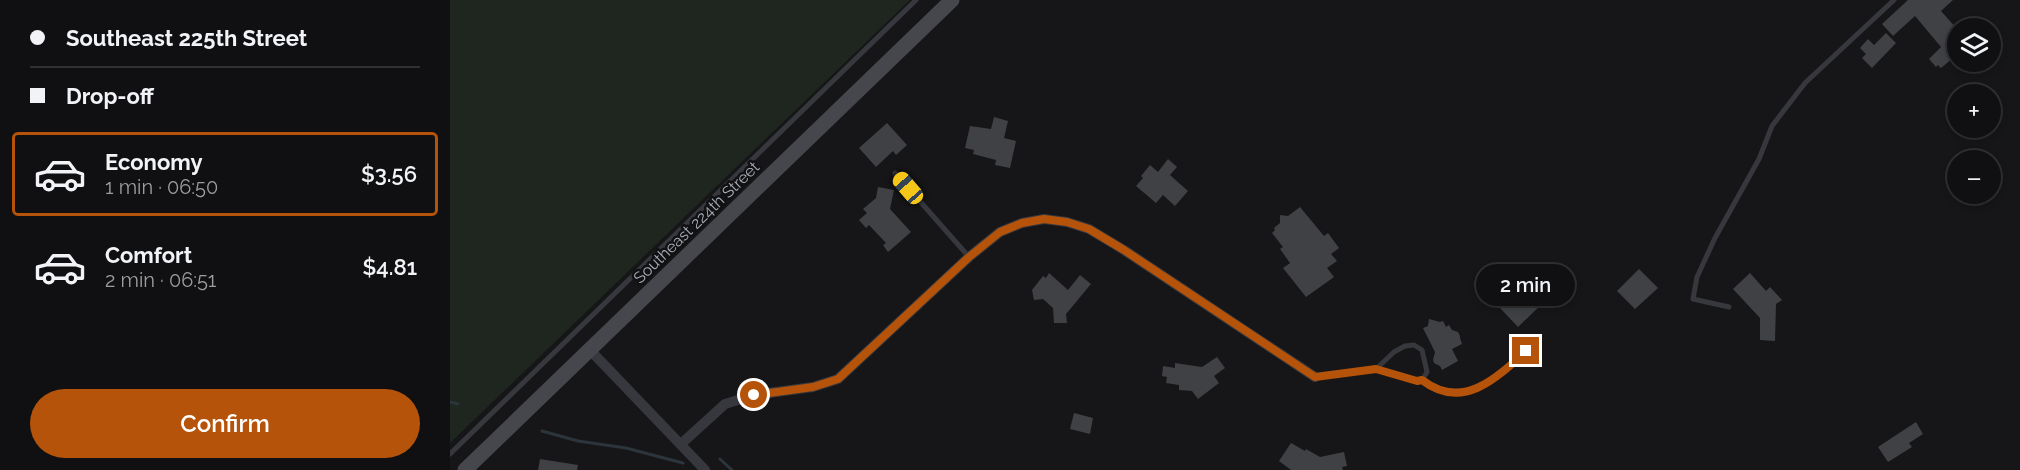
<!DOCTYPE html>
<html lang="en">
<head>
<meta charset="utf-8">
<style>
	:root { --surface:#101012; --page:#19191b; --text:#f1f3f6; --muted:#9c9d9f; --line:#303032; --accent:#b45309 }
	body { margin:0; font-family:Raleway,sans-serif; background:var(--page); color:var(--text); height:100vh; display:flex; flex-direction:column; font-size:22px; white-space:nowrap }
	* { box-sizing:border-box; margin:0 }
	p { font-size:20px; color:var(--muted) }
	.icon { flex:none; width:33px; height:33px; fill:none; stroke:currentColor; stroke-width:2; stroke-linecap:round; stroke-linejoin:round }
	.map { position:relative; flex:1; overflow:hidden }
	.sheet { display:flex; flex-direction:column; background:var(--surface); width:450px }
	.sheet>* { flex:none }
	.top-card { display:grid; align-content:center; height:132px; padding:0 30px; background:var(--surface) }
	.fabs { position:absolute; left:1497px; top:18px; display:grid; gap:12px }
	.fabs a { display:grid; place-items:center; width:54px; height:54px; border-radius:50%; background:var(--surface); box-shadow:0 3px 9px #0003,0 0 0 2px var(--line); font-size:30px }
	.end { position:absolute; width:27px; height:27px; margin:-14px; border:8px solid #b45309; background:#fff; box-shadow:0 0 0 3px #fff }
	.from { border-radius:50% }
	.bubble { position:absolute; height:42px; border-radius:21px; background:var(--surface); box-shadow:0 3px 9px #0003,0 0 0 2px var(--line); font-size:20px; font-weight:600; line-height:42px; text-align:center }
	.car { position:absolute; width:18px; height:36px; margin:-18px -9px; border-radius:8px; box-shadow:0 0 4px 2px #0007; background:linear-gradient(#f5c518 24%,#345 0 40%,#f5c518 0 76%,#345 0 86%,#f5c518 0) }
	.top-card b { display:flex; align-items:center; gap:21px; height:57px; font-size:22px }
	.top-card b+b { border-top:2px solid var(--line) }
	.top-card i { width:15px; height:15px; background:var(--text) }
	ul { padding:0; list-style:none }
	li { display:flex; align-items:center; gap:18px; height:84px; margin:0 12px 9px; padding:0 18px; border:3px solid transparent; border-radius:6px }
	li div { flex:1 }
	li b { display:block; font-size:22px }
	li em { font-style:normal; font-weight:600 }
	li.selected { border-color:var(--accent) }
	li>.icon { width:54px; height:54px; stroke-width:1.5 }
	.button { display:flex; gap:12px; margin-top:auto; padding:12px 30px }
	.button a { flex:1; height:69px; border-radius:36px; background:var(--accent); color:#fff; font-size:24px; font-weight:600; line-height:69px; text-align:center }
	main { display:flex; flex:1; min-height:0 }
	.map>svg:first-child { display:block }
	.green { fill:#1e261f }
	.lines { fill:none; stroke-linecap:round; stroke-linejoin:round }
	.stream { stroke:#2c353c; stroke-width:3 }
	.building { fill:#404145 }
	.lane { stroke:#37383d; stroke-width:5 }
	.street { stroke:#37383d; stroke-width:10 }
	.secondary { stroke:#45474d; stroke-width:15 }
	.route { stroke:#b45309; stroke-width:8 }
	.labels { text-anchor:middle; stroke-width:5; stroke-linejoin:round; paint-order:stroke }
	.street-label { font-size:16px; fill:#a8adb8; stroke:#111113 }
</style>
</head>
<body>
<main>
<section class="sheet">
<div class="top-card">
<b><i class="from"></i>Southeast 225th Street</b>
<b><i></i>Drop-off</b>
</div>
<ul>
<li class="selected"><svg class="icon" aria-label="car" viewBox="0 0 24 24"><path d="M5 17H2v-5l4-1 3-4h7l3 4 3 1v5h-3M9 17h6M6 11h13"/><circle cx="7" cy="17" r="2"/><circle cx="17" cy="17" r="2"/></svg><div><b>Economy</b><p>1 min · 06:50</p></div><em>$3.56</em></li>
<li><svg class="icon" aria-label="car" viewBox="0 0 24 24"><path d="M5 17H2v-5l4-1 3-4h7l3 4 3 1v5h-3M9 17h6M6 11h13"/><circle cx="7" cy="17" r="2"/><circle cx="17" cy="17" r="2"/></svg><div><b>Comfort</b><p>2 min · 06:51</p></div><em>$4.81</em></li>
</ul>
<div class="button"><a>Confirm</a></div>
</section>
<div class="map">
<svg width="1570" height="470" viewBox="0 0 1570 470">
	<rect width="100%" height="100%" fill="#161618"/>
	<path class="green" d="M0,0H460L0,443Z"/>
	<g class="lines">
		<path class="stream" d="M0,402L8,404
			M92,431L128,441L176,448L233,463
			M270,459L282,470"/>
	</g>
	<path class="building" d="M1458,0H1503L1491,11L1508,30V54L1491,68L1488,65L1486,67L1479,59L1491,47L1465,16L1443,36L1432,24Z
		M1436,33L1446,43L1422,68L1412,58L1416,54L1410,48L1418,39L1424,45Z
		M544,117L558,121L554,138L566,141L560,168L545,165L546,160L523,154L524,150L515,148L520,126L541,129Z
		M437,123L457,145L446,155L443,151L426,167L409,148Z
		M718,159L727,167L720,175L738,191L725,206L713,195L706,203L686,186L693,178L691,176L700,165L708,172Z
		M428,187L444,190L440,209L461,232L438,252L433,245L436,243L419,225L416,228L409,220L417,213L413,209L426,198Z
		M850,207L874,236L878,233L889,248L881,254L887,261L877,268L884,277L856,297L833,268L840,263L830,249L833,247L822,233L825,230L824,228L830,223V215L838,216Z
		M1189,269L1208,288L1185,309L1167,291Z
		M599,273L618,290L630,275L641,284L616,314L617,323H604L603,308L593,299L584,300L582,290L593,276L596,278Z
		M1300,273L1316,291L1320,287L1332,300L1326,304L1325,341L1310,340V318L1283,289Z
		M1075,284L1093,303L1068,327L1050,308Z
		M979,319L990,322L993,321L996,327L999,325L1002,330L1008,332L1010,336V338L1012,344L1002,349L1008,361L992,370L990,366L984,363L983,360L985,352L973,328L978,326Z
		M767,357L775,368L764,376L769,383L748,399L742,391L729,390V385L716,383L717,377L712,376L713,366L725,368V363L752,367Z
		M624,413L643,418L640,434L620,429Z
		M1466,422L1473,434L1459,443L1462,447L1438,462L1428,447Z
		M841,443L855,451L856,449L870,457L894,452L897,466L892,467L893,470H841L829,461Z
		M90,459L128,465L127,470H88Z"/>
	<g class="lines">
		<path class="lane" d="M445,173L519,257
			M1279,307L1243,299L1247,277L1265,238L1309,159L1322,126L1355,83L1444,0
			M865,377L926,369L944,352L955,346L964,345L972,350L977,372L972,380L967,381L926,369
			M972,380C1017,415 1057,368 1089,339
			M0,454L466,0"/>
		<path class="street" d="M140,350L255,470
			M231,444L275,404L304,395L363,387L388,379L519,257L550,232L572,223L594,219L617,222L639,229L674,250L865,377"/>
		<path class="secondary" d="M15,470L502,0"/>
	</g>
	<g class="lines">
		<path class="route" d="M304,395L363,387L388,379L519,257L550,232L572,223L594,219L617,222L639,229L674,250L865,377L926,369L967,381L972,380C1012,411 1046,379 1076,351"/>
	</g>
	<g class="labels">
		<g class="street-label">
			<text transform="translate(246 222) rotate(-44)" y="6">Southeast 224th Street</text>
		</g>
	</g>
</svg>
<div class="fabs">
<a><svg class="icon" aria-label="layers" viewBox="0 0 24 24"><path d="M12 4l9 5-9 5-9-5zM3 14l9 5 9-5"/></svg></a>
<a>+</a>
<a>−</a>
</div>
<i class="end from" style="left:304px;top:395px"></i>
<i class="end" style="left:1076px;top:351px"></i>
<div class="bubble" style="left:1026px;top:264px;width:99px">2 min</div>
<i class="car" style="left:458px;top:188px;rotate:319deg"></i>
</div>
</main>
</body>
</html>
